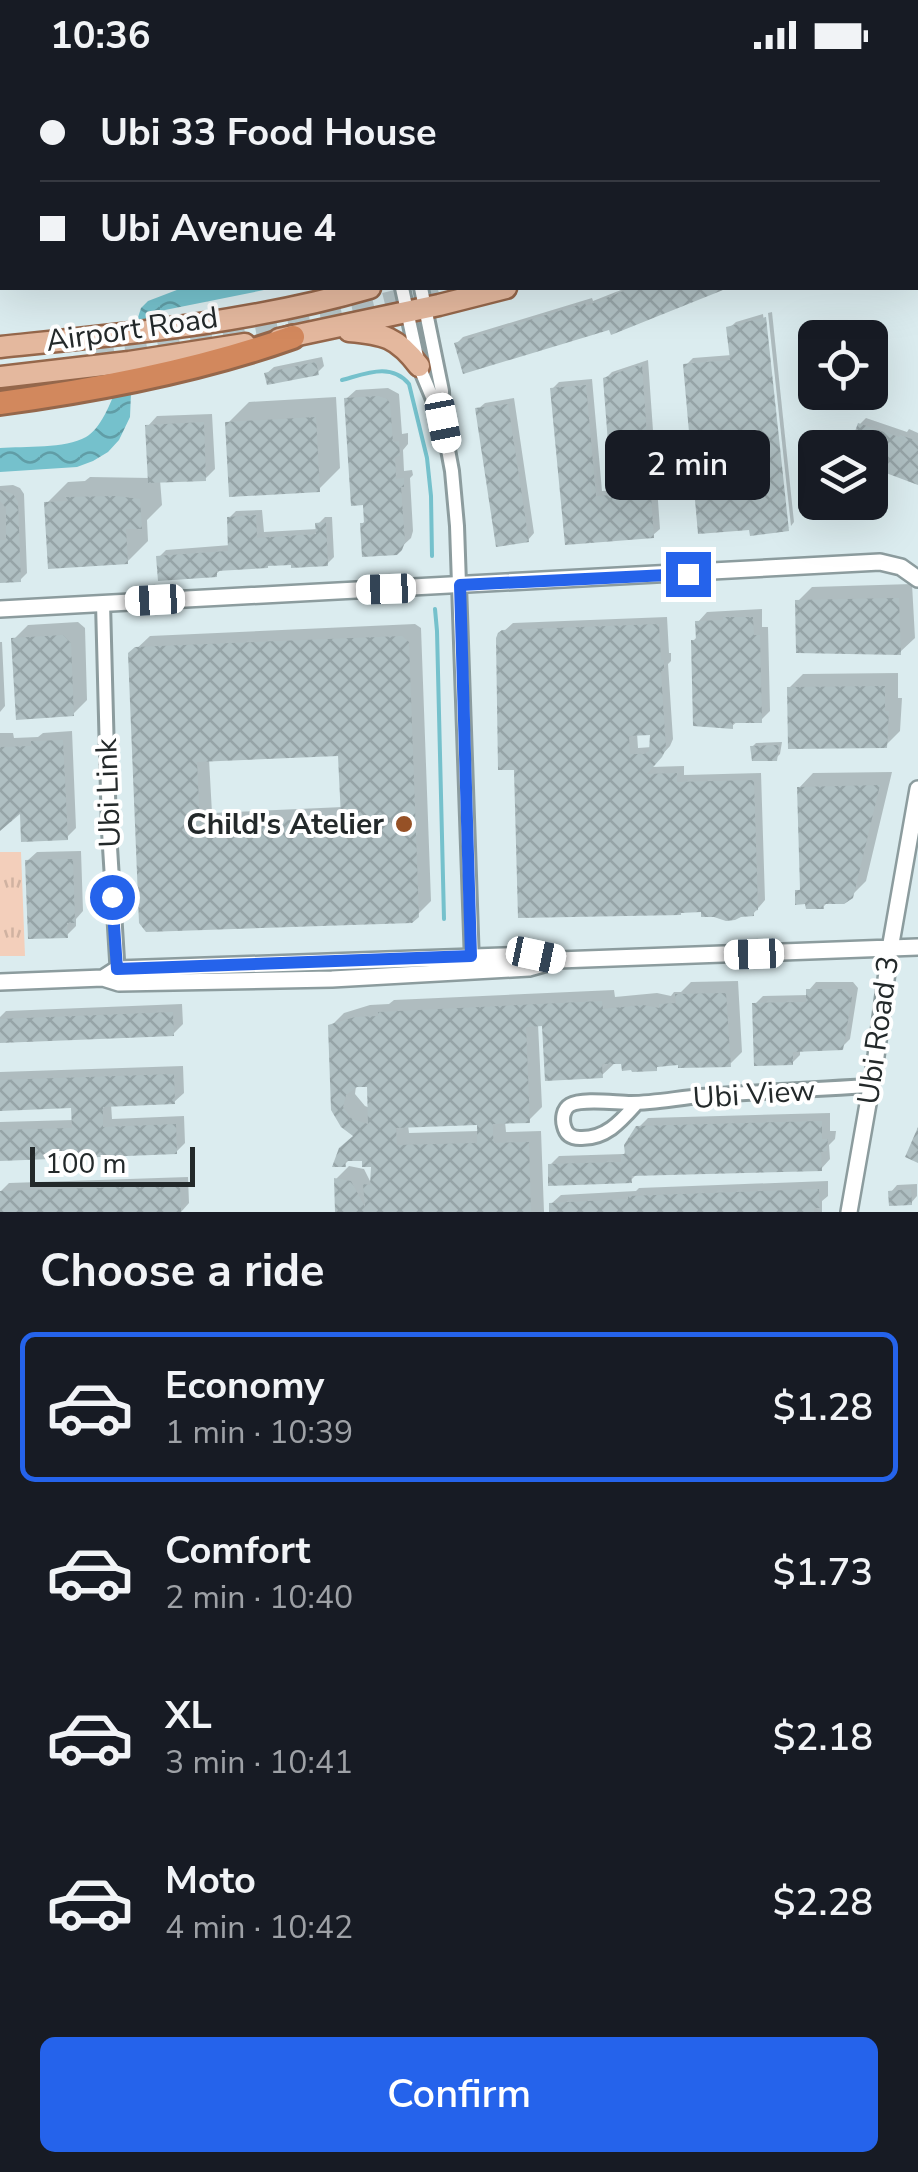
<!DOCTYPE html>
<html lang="en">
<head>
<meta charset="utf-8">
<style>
	:root { --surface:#171b24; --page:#242831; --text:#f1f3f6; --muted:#9ea1a6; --line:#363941; --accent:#2563eb }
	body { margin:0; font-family:"Nunito Sans",sans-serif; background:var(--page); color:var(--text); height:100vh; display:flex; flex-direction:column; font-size:38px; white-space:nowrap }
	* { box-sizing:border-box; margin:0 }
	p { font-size:32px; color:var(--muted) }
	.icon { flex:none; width:55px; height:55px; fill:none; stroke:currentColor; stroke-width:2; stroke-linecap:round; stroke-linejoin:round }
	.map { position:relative; height:1142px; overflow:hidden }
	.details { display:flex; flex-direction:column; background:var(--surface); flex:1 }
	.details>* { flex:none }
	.top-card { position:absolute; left:0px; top:0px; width:920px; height:220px; box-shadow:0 10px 40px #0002; display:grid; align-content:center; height:220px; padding:0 40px; background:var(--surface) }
	.tools { position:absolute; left:798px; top:250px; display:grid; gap:20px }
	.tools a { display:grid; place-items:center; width:90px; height:90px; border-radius:15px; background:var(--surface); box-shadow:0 10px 40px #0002; font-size:50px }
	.scale { position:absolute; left:30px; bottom:25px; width:165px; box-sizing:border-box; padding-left:10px; border:5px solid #23292a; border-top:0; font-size:28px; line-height:35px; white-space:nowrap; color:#23292a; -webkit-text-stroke:8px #fff; paint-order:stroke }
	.end { position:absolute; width:45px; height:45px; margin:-22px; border:12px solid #2563eb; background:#fff; box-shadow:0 0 0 5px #fff }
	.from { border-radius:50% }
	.bubble { position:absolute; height:70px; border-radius:15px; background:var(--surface); box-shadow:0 10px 40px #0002; font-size:32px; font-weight:600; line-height:70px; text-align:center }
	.car { position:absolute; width:30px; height:60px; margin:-30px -15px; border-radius:12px; box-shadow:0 0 8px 2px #0007; background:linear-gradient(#fff 24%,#345 0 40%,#fff 0 76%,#345 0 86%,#fff 0) }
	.top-card b { display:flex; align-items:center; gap:35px; height:95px; font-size:38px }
	.top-card b+b { border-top:2px solid var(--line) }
	.top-card i { width:25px; height:25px; background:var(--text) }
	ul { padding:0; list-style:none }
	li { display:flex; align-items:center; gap:30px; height:150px; margin:0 20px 15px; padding:0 20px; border:5px solid transparent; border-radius:15px }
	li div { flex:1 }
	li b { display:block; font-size:38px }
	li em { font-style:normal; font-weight:600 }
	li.on { border-color:var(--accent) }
	li>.icon { width:90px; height:90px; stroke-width:1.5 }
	h2 { padding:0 40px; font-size:45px; line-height:120px }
	.cta { display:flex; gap:20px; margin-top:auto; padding:20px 40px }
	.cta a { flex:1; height:115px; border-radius:15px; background:var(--accent); color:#fff; font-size:40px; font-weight:600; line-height:115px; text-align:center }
	.status { display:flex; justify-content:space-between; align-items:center; height:70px; padding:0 50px; background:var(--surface); direction:ltr }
	.status svg { height:28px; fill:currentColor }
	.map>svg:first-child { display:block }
	.grass { fill:url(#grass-tufts) }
	.water { fill:url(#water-waves) }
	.shadow { fill:#0003; fill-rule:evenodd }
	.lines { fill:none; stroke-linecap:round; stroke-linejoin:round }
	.stream { stroke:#75c1cc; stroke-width:4 }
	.building { fill:url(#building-cross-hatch); fill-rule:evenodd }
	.motorway-tunnel { stroke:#b6c5c8; stroke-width:22; stroke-dasharray:22 11; stroke-linecap:butt }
	.minor-casing { stroke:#8c9c9e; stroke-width:18 }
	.tertiary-casing { stroke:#8c9c9e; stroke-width:20 }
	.primary-casing { stroke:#95674b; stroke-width:25 }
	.trunk-casing { stroke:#95674b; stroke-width:25 }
	.motorway-casing { stroke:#95674b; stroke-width:28 }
	.minor { stroke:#fff; stroke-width:12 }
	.tertiary { stroke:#fff; stroke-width:15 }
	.primary { stroke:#e4b89e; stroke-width:20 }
	.trunk { stroke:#dba07e; stroke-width:20 }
	.motorway { stroke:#d2885d; stroke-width:22 }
	.route { stroke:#2563eb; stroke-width:12 }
	.poi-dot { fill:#965126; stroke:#fff; stroke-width:4 }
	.labels { text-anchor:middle; stroke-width:8; stroke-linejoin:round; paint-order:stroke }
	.street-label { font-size:30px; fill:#23292a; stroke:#fff }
	.poi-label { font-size:30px; font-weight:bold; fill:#23292a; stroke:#fff; text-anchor:end }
</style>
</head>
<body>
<div class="status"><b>10:36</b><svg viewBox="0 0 49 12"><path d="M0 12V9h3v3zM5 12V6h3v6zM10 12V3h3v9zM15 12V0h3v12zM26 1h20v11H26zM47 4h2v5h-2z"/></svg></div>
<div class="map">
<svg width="918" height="1142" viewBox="0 0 918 1142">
	<defs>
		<pattern id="grass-tufts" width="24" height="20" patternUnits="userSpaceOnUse" patternTransform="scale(2.5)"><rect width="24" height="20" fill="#f3cfbb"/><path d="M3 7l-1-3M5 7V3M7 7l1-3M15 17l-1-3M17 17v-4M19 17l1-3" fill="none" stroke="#d0b2a1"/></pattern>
		<pattern id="water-waves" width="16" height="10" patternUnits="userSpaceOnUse" patternTransform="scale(2.5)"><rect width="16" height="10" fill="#75c1cc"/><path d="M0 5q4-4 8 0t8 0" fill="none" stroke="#609da6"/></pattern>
		<pattern id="building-cross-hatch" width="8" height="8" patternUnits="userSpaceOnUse" patternTransform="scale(2.5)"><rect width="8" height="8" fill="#afbfc2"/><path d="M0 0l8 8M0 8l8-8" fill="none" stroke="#96a4a7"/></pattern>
	</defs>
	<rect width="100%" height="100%" fill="#dbecef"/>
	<path class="grass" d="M0,782H21L25,886H0Z"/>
	<path class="water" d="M182,218H274L155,242L152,246L131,323L130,347L119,370L108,382L93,391L77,397L0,402V378C25,376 65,379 86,367C113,353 131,268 141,238L148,231Z"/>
	<path class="shadow" d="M0,0H185L186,2H2V148L0,150Z
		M368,0H410L408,2H370Z
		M468,0H681L682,2H466Z
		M716,0H765L759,2H717Z
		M626,218H722L612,261L610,257L456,274L463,267L592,228L593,231Z
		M772,242L794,452L791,456L768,243Z
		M763,244L786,457H790L752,463V457L700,461L686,295L693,288L732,285L729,258L736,252Z
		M322,287L324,296L318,302L267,303L274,297Z
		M648,290L660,459L653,465L567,472L552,319L559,312L592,309L602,421L614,420L605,309L612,302Z
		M388,318L399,324L402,364L408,363V374L403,380L404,401L412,400L413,405L410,408L413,461L411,468L396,482L362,454L366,450L346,329L356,320Z
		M336,327L340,398L318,420L228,353L249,332Z
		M514,328L534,463L528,470L478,339L485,333Z
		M212,344L215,399L205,409L160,410L162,435L147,450L148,471L127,492L47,433L68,412L85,411L90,407L150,408L148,356L157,346Z
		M866,348L907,362L909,359L918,363V412L870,395V378L860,354Z
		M13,415L20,418L24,424L27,503L20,510L0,511V416Z
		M262,440L264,462L318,459V454L325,447H332L334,487L327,494L293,492L223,498L216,504L159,487L166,480L231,475L229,448L236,441Z
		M912,514L915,568L900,582L798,531L812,517Z
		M762,539V557H768L770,641L761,650L738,651L732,656L693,571L698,566V552L707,542Z
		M667,547L669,583H671V591L668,594L673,669L670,676L651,697L684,696V705L761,703L765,830L753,844L703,839L516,697L504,561L513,553ZM637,663H653L652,677L638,678Z
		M78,552L85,558L87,630L73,644L14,569L28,555Z
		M415,554L421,558L431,831L412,850L147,859L131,584L150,566ZM341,684L343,737L212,743L209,689Z
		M0,572H2L5,636L0,642Z
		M898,603V628H902L900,661L886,675L789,618L803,604Z
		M72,661L76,758L67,767L22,739L0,756V663H13L14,668L38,667L43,663Z
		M782,672L780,684L776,688L752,677L756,673Z
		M892,702L866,811L851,826L828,832L823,837L808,832L798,821L803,817L799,718L813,703Z
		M81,781L83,841L76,849V856L67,865L27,791L37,782Z
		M738,911L742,982L730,994L681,993L660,994L656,998L616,992L602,1005L544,954H538L542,1037L529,1050L505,1051L506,1062L541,1061L544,1142H337L336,1109L349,1096L364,1099L370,1111L373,1108V1094L364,1089L351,1088L345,1094H336L356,1065L343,1055L331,956L344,943L370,935L389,934L394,930L614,920L615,927L657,923L671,926L674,922H681L691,912ZM369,1014L370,1038L365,1036L355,1024L356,1016ZM479,1053V1061L409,1063L408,1055Z
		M816,912H853L858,918L850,969L842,977L800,979V985L792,993L755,934L763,926L809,925V920Z
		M182,934L183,954L173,964L0,970V947L6,941Z
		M183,996L184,1023L174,1032L111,1034L112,1049L184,1046L185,1073L176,1082L0,1088V1052L74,1050L73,1036L0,1038V1002Z
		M830,1043V1061H836L835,1069L829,1075L830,1089L821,1099L637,1104L631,1110L550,1095L559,1086L624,1084L638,1058L648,1048Z
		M188,1107L189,1133L181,1142L0,1122L9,1113Z
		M828,1111V1126L822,1131V1142H552L551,1134L561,1125L636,1121L639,1118Z
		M917,1114V1126L911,1133L891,1122L897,1115Z"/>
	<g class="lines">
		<path class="stream" d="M342,310C365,304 391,292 409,314L427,388L431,426L432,486
			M435,539L437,561L444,849"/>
	</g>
	<path class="building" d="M631,218H728L611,265L609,260L463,304L454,273L585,233L586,236Z
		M766,247L789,461L750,466L749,460L698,464L683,294L730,290L726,257Z
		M316,292L319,305L267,315L264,303Z
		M642,294L654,468L565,475L550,318L586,315L596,426L612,425L603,308Z
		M378,326L387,329L390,333L393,372L399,371L400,386L395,387L396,409L404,408V417H401L405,472L402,480L397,485L362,487L360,453H364L363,435L351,436L344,328Z
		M508,334L529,472L496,477L475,338Z
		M316,347L320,422L229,427L225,352Z
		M204,352L206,411L148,413L145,355Z
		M858,353L899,367L900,365L918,371V415L870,397V378H849Z
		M0,420L13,424L18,432L21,512L0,513V470H6V438L0,431Z
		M116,426L140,429L142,459H126L128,494L48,499L44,432L67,431L66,427Z
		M256,445L257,468L316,464L315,453L326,452L328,496L291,498V495L268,496V498L217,501V507L158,511L156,486L228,481L227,447Z
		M899,528L901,585L796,583L795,530Z
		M723,547H753L754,565H760L762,653H733V659L693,656L691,570H696L695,551L723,550Z
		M659,554L661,590H664V601H661L666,679L662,687L647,704L677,703V712L754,710L758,840L754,841V846L741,847L735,850L726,851L714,847H701V842L681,843V845L518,848L514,700H498L496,568L498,563L502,560ZM650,665L649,681L644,684H630L629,666Z
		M63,565L71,573L74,646L16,650L11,568Z
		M402,566L409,572L419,847L412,853L146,862L139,853L128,583L135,577ZM338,686L341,748L200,754L197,692Z
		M885,616V641H889L887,678L788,679L787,617Z
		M63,670L68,770L21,772L20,744L0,761V677L31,676V671Z
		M779,675L777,691H752L750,676Z
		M880,715L853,828L844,834H823L824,839H806L805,834L795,835V820H800L797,717Z
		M73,789L75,853H67L68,868L28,869L25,790Z
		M806,919H845L852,927L843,980L793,982V995L754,996L752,933L806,932Z
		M726,923L731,997L678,998V995L657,997V1001L632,1002L631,1000L622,1001L621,994H602L603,1008L545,1011L542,956L526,957L530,1053L493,1054V1065L494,1073L529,1072L531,1142H335L334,1108L351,1111L365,1137L363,1114L370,1115L371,1097H362V1091H345L346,1097H332L339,1078L353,1066L341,1057L331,1040L328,955L355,947L378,946V942L602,931L603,939L643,935L659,938V934L676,933L675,924ZM357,1017H367L368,1054L352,1049L343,1037L346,1025ZM477,1055V1073L397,1075L396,1058Z
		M173,942L174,966L0,973V949Z
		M174,1004L175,1034L103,1037V1057L176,1054L177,1084L0,1091V1060L72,1058L71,1038L0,1041V1010Z
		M822,1051V1069H828L827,1081L821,1082L822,1101L631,1106L632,1113L548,1116V1094L621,1092V1084H625L624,1075L636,1056Z
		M918,1057V1093L905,1087Z
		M180,1115L181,1142H0V1121Z
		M819,1119L820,1138H814V1142H549V1133L628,1129V1126Z
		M911,1119L912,1135L889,1136L888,1121Z"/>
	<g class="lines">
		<path class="motorway-tunnel" d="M93,288L328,248L448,218"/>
		<g class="minor-casing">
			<path id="minor" d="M313,0L315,2
				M402,218L419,296L440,346
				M421,218L442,321L443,353L452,401L457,456L472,893
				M103,533L109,761L118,906
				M637,1033C621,1051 606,1069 580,1068C572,1068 566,1065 564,1056C562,1049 563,1039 570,1035C582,1028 616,1033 631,1033C654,1033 678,1028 701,1026C757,1022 814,1019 871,1016"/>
		</g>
		<g class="tertiary-casing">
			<path id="tertiary" d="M0,539L880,492L901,497L918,509
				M103,908L117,899L536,885L558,890L918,877
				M0,912L103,908L119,913L332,909L529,898L554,891
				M849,1142L875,994L890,879L918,719"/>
		</g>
		<g class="primary-casing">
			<path id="primary" d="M349,261C384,264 397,267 419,296
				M279,269L439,235L506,218
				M0,277C124,264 250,253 370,218
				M0,307L129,292L245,274"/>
		</g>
		<g class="trunk-casing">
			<path id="trunk" d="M907,0L908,2
				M873,2L874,0
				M918,20V21"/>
		</g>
		<g class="motorway-casing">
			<path id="motorway" d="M0,333C96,320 203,299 293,267"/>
		</g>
		<use href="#minor" class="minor"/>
		<use href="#tertiary" class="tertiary"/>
		<use href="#primary" class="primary"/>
		<use href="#trunk" class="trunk"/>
		<use href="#motorway" class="motorway"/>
	</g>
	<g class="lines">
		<path class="route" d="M112,827L117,899L471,886L460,515L688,504"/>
	</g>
	<circle class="poi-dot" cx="404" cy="754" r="10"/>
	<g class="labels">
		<g class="street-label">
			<text transform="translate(132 259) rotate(-8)" y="10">Airport Road</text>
			<text transform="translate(108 723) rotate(-92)" y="10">Ubi Link</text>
			<text transform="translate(878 960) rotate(-82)" y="10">Ubi Road 3</text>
			<text transform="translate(754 1024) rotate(-4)" y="10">Ubi View</text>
		</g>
		<g class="poi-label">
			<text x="384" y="764">Child's Atelier</text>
		</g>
	</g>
</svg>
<div class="tools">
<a><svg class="icon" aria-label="locate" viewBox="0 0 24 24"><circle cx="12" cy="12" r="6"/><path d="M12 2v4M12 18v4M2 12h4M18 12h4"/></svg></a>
<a><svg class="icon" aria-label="layers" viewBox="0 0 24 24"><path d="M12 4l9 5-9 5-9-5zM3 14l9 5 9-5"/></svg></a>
</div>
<div class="scale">100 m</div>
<i class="end from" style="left:112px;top:827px"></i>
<i class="end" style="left:688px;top:504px"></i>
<div class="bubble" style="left:605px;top:360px;width:165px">2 min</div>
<i class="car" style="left:443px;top:353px;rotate:169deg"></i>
<i class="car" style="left:386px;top:519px;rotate:268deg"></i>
<i class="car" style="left:155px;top:530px;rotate:267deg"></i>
<i class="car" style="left:754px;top:884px;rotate:268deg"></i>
<i class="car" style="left:536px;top:885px;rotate:102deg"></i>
<div class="top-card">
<b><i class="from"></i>Ubi 33 Food House</b>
<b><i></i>Ubi Avenue 4</b>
</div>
</div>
<section class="details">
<h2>Choose a ride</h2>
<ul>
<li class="on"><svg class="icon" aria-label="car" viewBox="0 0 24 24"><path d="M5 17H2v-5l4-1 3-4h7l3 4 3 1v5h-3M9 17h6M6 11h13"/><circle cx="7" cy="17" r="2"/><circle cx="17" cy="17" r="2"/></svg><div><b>Economy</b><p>1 min · 10:39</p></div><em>$1.28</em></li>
<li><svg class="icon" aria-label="car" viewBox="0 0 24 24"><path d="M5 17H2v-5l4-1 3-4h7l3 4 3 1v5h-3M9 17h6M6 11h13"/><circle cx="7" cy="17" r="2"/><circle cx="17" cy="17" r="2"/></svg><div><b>Comfort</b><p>2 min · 10:40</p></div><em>$1.73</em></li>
<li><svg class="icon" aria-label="car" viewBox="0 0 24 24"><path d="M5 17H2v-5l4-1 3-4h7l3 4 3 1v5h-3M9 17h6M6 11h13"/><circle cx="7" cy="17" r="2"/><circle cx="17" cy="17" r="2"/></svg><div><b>XL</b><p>3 min · 10:41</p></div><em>$2.18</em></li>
<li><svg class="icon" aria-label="car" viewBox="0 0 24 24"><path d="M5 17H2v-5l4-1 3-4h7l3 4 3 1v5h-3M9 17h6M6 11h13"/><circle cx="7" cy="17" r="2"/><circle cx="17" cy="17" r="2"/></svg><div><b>Moto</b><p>4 min · 10:42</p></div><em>$2.28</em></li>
</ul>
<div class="cta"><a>Confirm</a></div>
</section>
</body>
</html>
